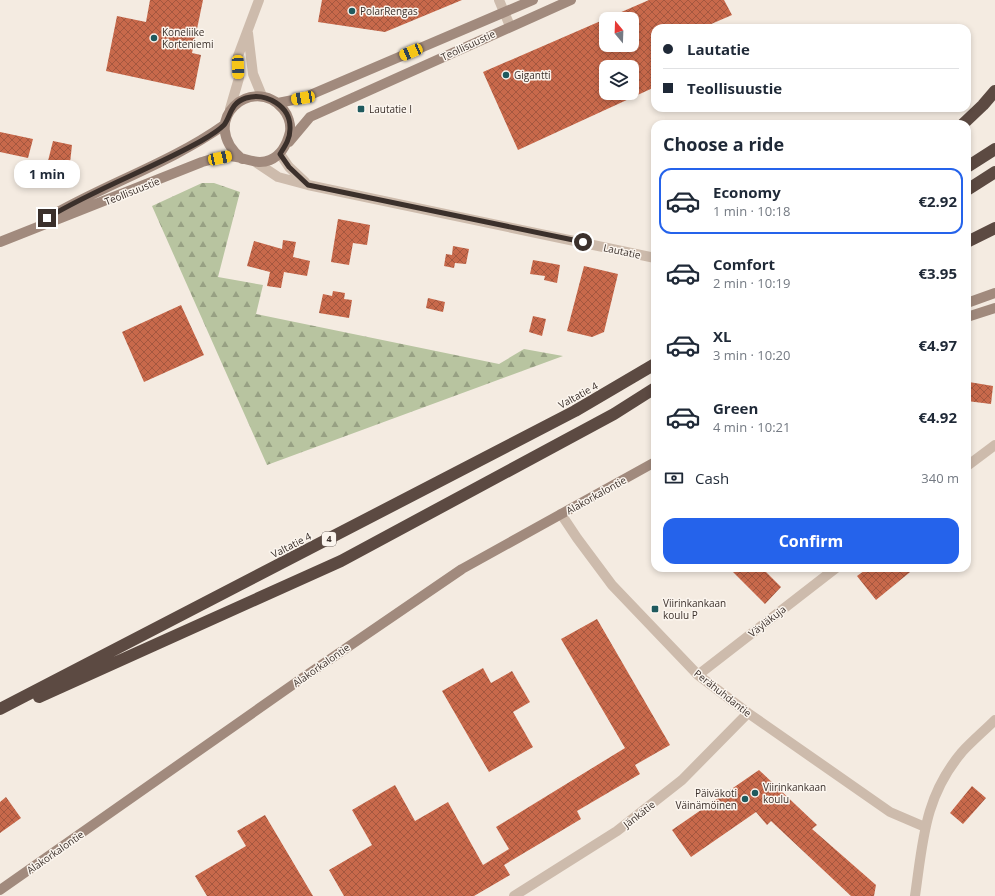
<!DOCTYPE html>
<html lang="en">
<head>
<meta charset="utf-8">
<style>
	:root { --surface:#fff; --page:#f6f6f7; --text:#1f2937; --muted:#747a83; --line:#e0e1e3; --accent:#2563eb }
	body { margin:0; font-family:"Open Sans",sans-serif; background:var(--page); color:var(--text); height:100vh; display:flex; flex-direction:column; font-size:15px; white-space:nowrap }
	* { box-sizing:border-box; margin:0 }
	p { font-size:13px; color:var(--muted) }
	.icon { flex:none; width:22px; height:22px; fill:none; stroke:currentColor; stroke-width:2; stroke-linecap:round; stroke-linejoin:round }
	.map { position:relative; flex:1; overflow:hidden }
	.sheet { position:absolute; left:651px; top:120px; width:320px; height:452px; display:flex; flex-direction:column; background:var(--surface); border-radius:12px; box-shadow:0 2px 6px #0003 }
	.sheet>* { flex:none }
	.guide { position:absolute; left:651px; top:24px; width:320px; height:88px; border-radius:12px; box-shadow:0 2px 6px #0003; display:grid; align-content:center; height:88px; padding:0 12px; background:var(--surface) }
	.needle { width:26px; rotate:341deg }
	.tools { position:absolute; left:599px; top:12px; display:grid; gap:8px }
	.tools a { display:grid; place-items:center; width:40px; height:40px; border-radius:8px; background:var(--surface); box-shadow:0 2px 6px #0003; font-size:20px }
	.end { position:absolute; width:18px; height:18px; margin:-9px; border:5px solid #3b302b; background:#fff; box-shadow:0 0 0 2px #fff }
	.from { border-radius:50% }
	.bubble { position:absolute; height:28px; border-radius:12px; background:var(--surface); box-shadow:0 2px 6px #0003; font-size:13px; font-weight:700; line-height:28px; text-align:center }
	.car { position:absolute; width:12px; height:24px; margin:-12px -6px; border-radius:5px; box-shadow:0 0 3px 1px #0007; background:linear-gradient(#f5c518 24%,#345 0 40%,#f5c518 0 76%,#345 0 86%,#f5c518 0) }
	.guide b { display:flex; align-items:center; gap:14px; height:38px; font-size:15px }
	.guide b+b { border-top:1px solid var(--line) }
	.guide i { width:10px; height:10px; background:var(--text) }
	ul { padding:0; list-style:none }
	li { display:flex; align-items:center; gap:12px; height:66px; margin:0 8px 6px; padding:0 4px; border:2px solid transparent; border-radius:12px }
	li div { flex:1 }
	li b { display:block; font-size:15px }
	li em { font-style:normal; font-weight:700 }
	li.selected { border-color:var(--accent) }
	li>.icon { width:36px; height:36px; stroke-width:1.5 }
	h2 { padding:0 12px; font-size:18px; line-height:48px }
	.pay { display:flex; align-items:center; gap:10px; height:44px; padding:0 12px; font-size:15px }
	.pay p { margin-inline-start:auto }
	.primary-button { display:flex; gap:8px; margin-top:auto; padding:8px 12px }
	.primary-button a { flex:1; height:46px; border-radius:12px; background:var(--accent); color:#fff; font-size:16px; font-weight:700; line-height:46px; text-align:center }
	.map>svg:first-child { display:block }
	.forest { fill:url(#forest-firs) }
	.building { fill:url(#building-cross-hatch); fill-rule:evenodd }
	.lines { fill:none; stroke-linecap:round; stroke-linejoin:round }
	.street { stroke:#cdbbac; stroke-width:10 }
	.secondary { stroke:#a18a7d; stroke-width:10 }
	.highway { stroke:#5c4a42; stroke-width:12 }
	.route { stroke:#3b302b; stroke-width:5 }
	.poi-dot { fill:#1f5a5e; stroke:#fbf5ee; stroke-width:1.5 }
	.labels { text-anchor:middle; stroke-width:3; stroke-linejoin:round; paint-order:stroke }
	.shield { fill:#fbf5ee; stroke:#756b66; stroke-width:1 }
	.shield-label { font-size:9px; font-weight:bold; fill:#3b302b }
	.poi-label { font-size:10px; fill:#3b302b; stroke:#fbf5ee; text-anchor:start }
	.street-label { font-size:10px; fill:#3b302b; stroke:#fbf5ee }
</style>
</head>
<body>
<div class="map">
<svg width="995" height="896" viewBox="0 0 995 896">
	<defs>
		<pattern id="forest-firs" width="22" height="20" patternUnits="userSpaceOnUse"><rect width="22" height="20" fill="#b8c4a0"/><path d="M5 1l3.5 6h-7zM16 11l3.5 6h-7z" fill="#97a083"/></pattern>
		<pattern id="building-cross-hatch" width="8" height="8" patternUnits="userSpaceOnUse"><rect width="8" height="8" fill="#c8694b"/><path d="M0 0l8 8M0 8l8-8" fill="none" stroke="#a4573f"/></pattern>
	</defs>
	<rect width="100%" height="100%" fill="#f4ebe1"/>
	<path class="forest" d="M202,183H214L240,192L218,277L263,285L256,314L499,364L524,349L563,356L267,465L152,206Z"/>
	<path class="building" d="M150,0H203L192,53L201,55L194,90L106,71L117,16L146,22Z
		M322,0H462L385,32L318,22Z
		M649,0H724L732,15L702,28H655V87L518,150L483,72ZM606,19H632V45H606ZM606,67H632V93H606Z
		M0,132L33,139L28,158L0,152Z
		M53,141L72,145L70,163L48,161Z
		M338,219L370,225L367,245L353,243L349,265L331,262Z
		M283,240L296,242L293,257L310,261L307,276L284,272L281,288L267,286L270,272L247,266L254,241L282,249Z
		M453,246L469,249L466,264L455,263L454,268L444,266L446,254L452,255Z
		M533,260L560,265L557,283L544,280L545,276L530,274Z
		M584,266L618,274L604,332L592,337L567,331Z
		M333,291L345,293L344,299L352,300L349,318L319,313L323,294L332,296Z
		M428,298L445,302L443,312L426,308Z
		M181,305L204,355L144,382L122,332Z
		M533,316L546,319L542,336L529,332Z
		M969,382L993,386L991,404L967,401Z
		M729,568H762L781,587L765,604Z
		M868,568H915L876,600L857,576Z
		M597,619L670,745L635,765L640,774L577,811L581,819L504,865L510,875L474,896H344L329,870L372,845L352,810L395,785L415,821L448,802L483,865L509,849L496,827L625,748L561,639Z
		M483,668L491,683L512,671L530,702L513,712L533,747L489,772L442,691Z
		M759,770L817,825L812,829L876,885L874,896H851L771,821L767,825L756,812L691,857L672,830Z
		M972,786L986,798L963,824L950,813Z
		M6,797L21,818L0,833V802Z
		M265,815L313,896H207L195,876L246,846L237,831Z"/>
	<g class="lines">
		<path class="street" d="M499,0L510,26
			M248,33L253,74L262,96
			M230,109L239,78L238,56L259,0
			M280,154L289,167L305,182
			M257,163L278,177L308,185L655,258
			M967,466L995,445
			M561,514L577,538L612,585L698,675L748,713L890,812L925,827
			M698,675L836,568
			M514,896L617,831L682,780L748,713
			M915,896C923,841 924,797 962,752C972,741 984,731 995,720"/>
		<path class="secondary" d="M278,103L303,98L533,0
			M289,142L310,117L571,0
			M44,220C102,185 169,164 224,125
			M0,242L202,162C210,160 220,156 228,156C243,156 255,166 270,160C282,155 287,144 290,132C291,124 288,115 283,109C253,73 196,121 242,159
			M967,303L995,293
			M967,317L995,308
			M0,890L301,679L462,569L655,462"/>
		<path class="highway" d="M963,124L983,105L995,91
			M967,167L995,149
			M967,190L995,172
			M967,242L995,228
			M39,697L341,561L614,414L655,388
			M0,709L575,411L655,364"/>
	</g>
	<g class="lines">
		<path class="route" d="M47,218C97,188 151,169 201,141C208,137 218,131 224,125C231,116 230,103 246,98C266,92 291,106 290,129C290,139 285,146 280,154L289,167L308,185L583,242"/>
	</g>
	<g class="poi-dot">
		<circle cx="352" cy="11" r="4"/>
		<circle cx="154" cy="38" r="4"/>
		<circle cx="506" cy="75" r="4"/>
		<rect x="357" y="105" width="8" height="8" rx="2"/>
		<rect x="651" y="605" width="8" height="8" rx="2"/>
		<circle cx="755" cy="793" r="4"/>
		<circle cx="745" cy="799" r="4"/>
	</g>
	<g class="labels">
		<rect class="shield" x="322" y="532" width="14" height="14" rx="3"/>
		<g class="shield-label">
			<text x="329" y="542">4</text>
		</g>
		<g class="poi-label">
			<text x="360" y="15">PolarRengas</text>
			<text x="162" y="36">Koneliike<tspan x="162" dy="12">Korteniemi</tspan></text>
			<text x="514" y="79">Gigantti</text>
			<text x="369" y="113">Lautatie I</text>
			<text x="663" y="607">Viirinkankaan<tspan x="663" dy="12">koulu P</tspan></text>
			<text x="763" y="791">Viirinkankaan<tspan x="763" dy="12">koulu</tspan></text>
			<text x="737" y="797" text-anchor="end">Päiväkoti<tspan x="737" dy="12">Väinämöinen</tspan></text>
		</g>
		<g class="street-label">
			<text transform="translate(468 45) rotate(-25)" y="4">Teollisuustie</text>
			<text transform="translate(132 191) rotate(-22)" y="4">Teollisuustie</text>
			<text transform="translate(622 251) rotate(12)" y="4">Lautatie</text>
			<text transform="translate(578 395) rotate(-29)" y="4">Valtatie 4</text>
			<text transform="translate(596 495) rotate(-29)" y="4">Alakorkalontie</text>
			<text transform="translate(291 545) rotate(-27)" y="4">Valtatie 4</text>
			<text transform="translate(767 621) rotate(-38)" y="4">Väyläkuja</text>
			<text transform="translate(321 665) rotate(-35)" y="4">Alakorkalontie</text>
			<text transform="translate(723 693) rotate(38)" y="4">Perähuhdantie</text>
			<text transform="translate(639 814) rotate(-38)" y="4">Jänkätie</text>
			<text transform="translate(55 852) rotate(-35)" y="4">Alakorkalontie</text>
		</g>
	</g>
</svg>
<div class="tools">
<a><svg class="needle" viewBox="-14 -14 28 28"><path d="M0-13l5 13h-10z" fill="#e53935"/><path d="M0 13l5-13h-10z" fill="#747a83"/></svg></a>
<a><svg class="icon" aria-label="layers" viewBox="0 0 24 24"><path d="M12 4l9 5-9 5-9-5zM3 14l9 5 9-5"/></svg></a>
</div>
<i class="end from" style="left:583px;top:242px"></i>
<i class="end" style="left:47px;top:218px"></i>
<div class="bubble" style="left:14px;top:160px;width:66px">1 min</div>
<i class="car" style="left:411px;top:52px;rotate:247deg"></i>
<i class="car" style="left:238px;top:67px;rotate:178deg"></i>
<i class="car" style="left:303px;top:98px;rotate:260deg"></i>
<i class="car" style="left:220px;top:158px;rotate:78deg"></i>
<div class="guide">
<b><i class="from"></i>Lautatie</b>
<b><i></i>Teollisuustie</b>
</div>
<section class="sheet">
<h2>Choose a ride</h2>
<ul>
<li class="selected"><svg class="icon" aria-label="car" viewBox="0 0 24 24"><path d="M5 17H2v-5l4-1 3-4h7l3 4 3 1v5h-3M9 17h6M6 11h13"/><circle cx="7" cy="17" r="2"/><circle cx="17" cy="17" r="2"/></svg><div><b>Economy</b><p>1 min · 10:18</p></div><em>€2.92</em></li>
<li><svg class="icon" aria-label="car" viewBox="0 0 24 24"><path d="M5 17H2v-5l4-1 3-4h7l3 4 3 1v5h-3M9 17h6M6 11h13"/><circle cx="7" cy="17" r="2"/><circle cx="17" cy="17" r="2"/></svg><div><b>Comfort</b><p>2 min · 10:19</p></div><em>€3.95</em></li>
<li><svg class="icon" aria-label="car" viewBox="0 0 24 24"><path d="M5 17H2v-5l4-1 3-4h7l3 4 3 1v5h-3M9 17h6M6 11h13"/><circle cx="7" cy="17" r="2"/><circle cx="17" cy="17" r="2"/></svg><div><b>XL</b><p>3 min · 10:20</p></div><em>€4.97</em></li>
<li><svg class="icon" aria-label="car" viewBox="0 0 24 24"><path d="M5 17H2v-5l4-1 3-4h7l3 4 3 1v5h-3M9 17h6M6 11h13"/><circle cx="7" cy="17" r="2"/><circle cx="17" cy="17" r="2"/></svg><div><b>Green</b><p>4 min · 10:21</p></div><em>€4.92</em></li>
</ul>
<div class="pay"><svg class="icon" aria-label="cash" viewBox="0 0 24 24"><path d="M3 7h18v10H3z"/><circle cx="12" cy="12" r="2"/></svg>Cash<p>340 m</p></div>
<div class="primary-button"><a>Confirm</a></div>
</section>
</div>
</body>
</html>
